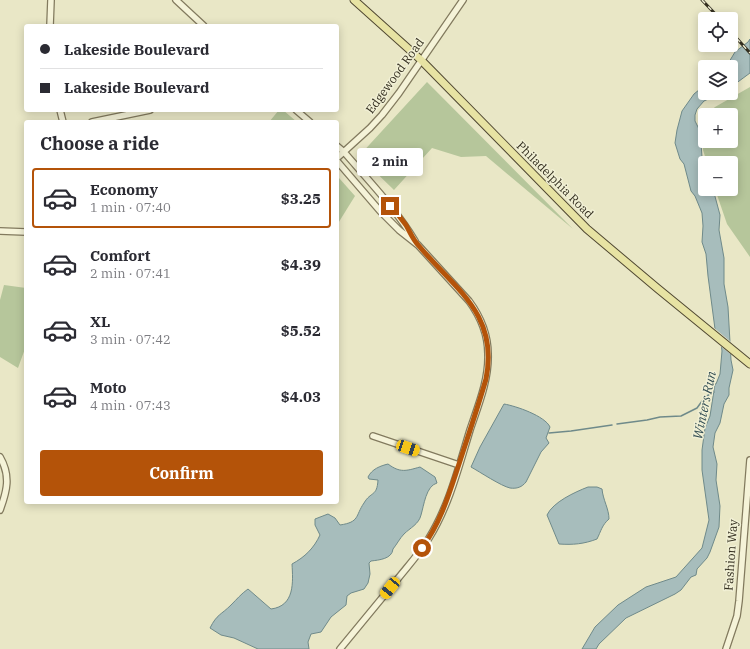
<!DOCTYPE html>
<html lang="en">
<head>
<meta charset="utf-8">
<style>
	:root { --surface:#fff; --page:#f2f2f3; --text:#2b2b33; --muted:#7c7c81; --line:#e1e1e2; --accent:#b45309 }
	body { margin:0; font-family:"IBM Plex Serif",serif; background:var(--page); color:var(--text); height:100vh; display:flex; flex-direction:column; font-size:15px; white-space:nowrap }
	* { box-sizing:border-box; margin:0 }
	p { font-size:13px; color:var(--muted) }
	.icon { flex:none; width:22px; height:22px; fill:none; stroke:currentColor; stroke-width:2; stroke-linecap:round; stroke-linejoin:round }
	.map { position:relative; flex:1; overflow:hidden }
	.drawer { position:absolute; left:24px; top:120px; width:315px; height:384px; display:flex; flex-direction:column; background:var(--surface); border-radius:4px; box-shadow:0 2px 10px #0003 }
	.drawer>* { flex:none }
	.hud { position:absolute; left:24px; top:24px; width:315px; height:88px; border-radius:4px; box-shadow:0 2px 10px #0003; display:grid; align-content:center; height:88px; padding:0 16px; background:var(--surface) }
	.fabs { position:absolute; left:698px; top:12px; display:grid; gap:8px }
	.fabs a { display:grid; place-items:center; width:40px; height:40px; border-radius:4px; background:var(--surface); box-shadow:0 2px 10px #0003; font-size:20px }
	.end { position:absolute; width:18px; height:18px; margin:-9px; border:5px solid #b45309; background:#fff; box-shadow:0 0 0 2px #fff }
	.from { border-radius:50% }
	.bubble { position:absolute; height:28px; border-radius:4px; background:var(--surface); box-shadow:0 2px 10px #0003; font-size:13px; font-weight:800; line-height:28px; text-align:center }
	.car { position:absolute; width:12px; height:24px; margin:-12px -6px; border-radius:5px; box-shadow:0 0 3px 1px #0007; background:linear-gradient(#f5c518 24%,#345 0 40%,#f5c518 0 76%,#345 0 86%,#f5c518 0) }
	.hud b { display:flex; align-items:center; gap:14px; height:38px; font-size:15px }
	.hud b+b { border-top:1px solid var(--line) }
	.hud i { width:10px; height:10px; background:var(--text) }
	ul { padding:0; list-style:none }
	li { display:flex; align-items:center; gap:12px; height:60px; margin:0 8px 6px; padding:0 8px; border:2px solid transparent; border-radius:4px }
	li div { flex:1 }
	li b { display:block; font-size:15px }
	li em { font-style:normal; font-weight:800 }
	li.on { border-color:var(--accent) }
	li>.icon { width:36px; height:36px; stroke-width:1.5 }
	h2 { padding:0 16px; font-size:18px; line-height:48px }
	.primary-button { display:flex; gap:8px; margin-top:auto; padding:8px 16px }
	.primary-button a { flex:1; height:46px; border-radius:4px; background:var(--accent); color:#fff; font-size:16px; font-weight:800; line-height:46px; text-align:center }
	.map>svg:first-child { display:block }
	.green { fill:#b6c69b }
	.water { fill:#a7bdbc; stroke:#6f8a8a }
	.pier { fill:#e9e7c6 }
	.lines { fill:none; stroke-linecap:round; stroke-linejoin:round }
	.stream { stroke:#6f8a8a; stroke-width:1.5 }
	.minor-casing { stroke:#827a5e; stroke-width:8 }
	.major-casing { stroke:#504832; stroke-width:9 }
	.minor { stroke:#f5f3d8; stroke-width:5.5 }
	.major { stroke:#e7e3a3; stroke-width:7 }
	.rail-casing { stroke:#342f20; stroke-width:3 }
	.rail { stroke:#f1f0d5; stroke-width:1.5; stroke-dasharray:4.5; stroke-linecap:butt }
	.route { stroke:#b45309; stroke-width:5 }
	.labels { text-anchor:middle; stroke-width:3; stroke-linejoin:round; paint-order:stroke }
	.street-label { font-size:12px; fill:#342f20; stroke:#f1f0d5 }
	.water-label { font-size:13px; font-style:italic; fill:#314c52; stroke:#f1f0d5 }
</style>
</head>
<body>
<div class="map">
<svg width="750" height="649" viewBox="0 0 750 649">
	<rect width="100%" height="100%" fill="#e9e7c6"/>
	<path class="green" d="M427,82L573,229L486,156L461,157L432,148L394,190L359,156Z
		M750,87V257L727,224L715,189H731V163H707L703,150L701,119L705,116V141H731V115H706L715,107Z
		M279,110H283L297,122H269Z
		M337,177L339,178L355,196L337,225Z
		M4,285L26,288V346L18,368L0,357V300Z"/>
	<path class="water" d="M750,39V73L731,87V67H726L735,52L748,42Z
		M705,85V93H721L704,101L697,109L695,115V121L699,129L701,143L702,157L705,164V189H713L720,215L719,230L724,258V284L728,307L731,360L733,370L729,388V395L724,404L720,423L715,433L713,447L717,464L716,480L720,506L719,527L710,552L707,558L697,569L696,575L691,577L681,590L675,594L626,618L599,644L596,649H582L595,627L618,605L646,587L676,577L702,548L709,520L702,470V450L705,428L710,416L715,384H716L720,374L722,351L721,343L715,329L708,276L706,254L702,242L703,226L702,213L695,196L691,191L684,164L680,159L675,143L677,130L682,111L694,94Z
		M504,404C516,406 545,416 550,427L546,438L549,443L541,452L526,482C522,487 517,489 510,488C501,486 480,472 471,467L480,447Z
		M388,464C400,473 406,471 420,467L435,477L437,483C426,486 424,505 421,515C419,524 410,528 404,534C400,538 397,544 393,549C392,559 379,560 371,561L369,563L370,574L368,583L364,589L351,593L347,596L346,605L331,617L321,632L311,634L308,642L309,649H258L234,638L221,635L210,628C217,614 221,615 231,605C237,599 241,594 248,589L271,609C295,606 293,582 292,564C305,557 314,548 320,535L315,525V519L328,514L335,518L340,525C360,522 355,516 364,503C371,491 377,497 378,480L369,479L368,477C372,469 380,466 388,464Z
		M588,487H597L602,489C603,500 609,509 609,519C602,525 601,531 597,539C584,544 573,545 559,544L547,515C553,502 575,492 588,487Z"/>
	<path class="pier" d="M713,327L731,342L733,356L719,345Z"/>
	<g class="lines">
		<path class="stream" d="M617,424L647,420L660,417L681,416L697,408L705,397L714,392
			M549,433L571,431L612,425"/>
		<g class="minor-casing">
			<path id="minor" d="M176,0L204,26
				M50,26L51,0
				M60,110L63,122
				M296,110L310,122
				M92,122L150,110
				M337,146L344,152C369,181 396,209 415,241
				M337,158L370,128L382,115L399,93L463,0
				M337,161L380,211L399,230L418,245L469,301C480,316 488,334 488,354C489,380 478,406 470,430C459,466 449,506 429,538C420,553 407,567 396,581C377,604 359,626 340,649
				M0,231L26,232
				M373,436L459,465
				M0,457C11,476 7,491 0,510
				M726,649L737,616L739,601L750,460"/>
		</g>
		<g class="major-casing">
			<path id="major" d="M354,0L421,60L587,229L657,288L750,364"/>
		</g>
		<use href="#minor" class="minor"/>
		<use href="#major" class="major"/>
		<g class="rail-casing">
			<path id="rail" d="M702,0L720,19
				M731,32L750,53"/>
		</g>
		<use href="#rail" class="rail"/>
	</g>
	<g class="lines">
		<path class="route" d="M390,206C396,212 401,218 406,225C410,232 413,240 419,246C455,289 499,314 486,379C478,407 468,436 459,464C449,494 441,522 422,548"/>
	</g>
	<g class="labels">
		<g class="street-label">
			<text transform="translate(395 76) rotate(-54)" y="4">Edgewood Road</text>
			<text transform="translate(555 180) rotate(45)" y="4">Philadelphia Road</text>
			<text transform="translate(731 555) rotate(-86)" y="4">Fashion Way</text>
		</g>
		<g class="water-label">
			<text transform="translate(704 405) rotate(-78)" y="5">Winters Run</text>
		</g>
	</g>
</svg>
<div class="fabs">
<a><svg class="icon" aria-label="locate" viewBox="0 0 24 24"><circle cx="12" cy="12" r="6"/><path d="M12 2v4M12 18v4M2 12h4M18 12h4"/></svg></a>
<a><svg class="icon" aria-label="layers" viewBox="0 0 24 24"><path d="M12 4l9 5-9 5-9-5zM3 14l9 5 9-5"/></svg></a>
<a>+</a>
<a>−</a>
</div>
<i class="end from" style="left:422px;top:548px"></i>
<i class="end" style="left:390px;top:206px"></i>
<div class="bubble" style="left:357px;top:148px;width:66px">2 min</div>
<i class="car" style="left:408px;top:448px;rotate:109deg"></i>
<i class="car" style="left:390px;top:588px;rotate:219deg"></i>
<div class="hud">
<b><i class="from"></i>Lakeside Boulevard</b>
<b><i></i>Lakeside Boulevard</b>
</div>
<section class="drawer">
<h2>Choose a ride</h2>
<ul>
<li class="on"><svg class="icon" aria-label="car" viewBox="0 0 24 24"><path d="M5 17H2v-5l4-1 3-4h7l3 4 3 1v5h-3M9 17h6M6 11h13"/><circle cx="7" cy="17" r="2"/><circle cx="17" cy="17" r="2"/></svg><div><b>Economy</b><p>1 min · 07:40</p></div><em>$3.25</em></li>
<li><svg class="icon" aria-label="car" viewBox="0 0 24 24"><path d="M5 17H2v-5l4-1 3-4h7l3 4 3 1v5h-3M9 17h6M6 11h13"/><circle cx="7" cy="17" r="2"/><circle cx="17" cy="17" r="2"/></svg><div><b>Comfort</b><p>2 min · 07:41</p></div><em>$4.39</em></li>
<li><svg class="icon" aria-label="car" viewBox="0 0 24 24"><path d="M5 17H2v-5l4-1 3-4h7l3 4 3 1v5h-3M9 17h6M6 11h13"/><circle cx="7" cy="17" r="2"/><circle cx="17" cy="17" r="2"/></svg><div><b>XL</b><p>3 min · 07:42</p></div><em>$5.52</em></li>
<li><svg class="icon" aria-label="car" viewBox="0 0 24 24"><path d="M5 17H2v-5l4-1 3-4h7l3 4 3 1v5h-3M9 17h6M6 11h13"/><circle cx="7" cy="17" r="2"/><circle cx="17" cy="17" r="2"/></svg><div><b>Moto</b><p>4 min · 07:43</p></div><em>$4.03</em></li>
</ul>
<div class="primary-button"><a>Confirm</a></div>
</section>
</div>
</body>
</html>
